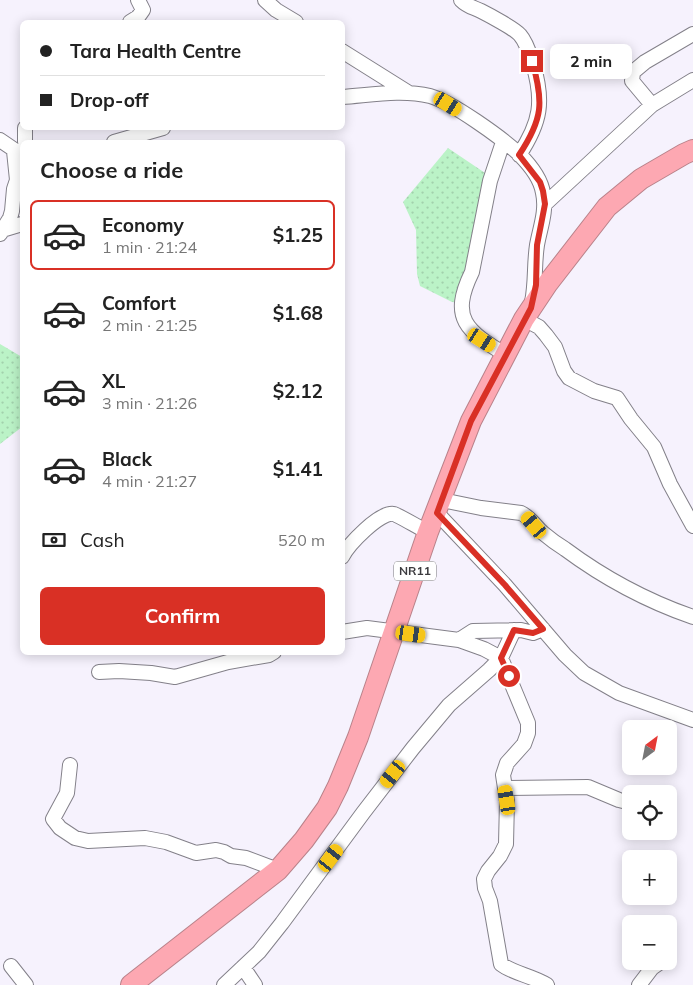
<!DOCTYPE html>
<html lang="en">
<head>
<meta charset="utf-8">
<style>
	:root { --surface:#fff; --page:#f2f2f2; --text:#222; --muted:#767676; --line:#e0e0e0; --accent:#d93025 }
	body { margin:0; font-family:Mulish,sans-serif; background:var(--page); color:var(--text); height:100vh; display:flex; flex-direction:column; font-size:19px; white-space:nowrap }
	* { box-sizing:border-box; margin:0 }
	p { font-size:16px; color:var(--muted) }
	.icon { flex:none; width:28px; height:28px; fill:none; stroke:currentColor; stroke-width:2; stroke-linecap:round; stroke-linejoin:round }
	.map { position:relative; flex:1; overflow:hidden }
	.side { position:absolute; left:20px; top:140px; width:325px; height:515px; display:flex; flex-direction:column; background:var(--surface); border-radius:8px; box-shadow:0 2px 12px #0003 }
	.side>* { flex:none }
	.hud { position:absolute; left:20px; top:20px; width:325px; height:110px; border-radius:8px; box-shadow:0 2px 12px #0003; display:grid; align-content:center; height:110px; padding:0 20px; background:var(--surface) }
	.needle { width:32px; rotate:32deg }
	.fabs { position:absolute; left:622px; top:720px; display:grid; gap:10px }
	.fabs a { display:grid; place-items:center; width:55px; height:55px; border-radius:8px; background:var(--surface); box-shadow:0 2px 12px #0003; font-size:25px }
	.end { position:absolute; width:22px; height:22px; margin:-11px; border:6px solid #d93025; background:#fff; box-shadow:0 0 0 2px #fff }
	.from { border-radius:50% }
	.bubble { position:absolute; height:35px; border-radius:8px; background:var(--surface); box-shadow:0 2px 12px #0003; font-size:16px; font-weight:700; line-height:35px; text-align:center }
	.car { position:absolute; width:15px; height:30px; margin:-15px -8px; border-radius:6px; box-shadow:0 0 4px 1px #0007; background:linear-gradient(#f5c518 24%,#345 0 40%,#f5c518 0 76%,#345 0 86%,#f5c518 0) }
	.hud b { display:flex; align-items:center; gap:18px; height:48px; font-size:19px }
	.hud b+b { border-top:1px solid var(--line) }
	.hud i { width:12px; height:12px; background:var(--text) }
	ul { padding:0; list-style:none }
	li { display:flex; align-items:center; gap:15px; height:70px; margin:0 10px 8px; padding:0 10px; border:2px solid transparent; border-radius:8px }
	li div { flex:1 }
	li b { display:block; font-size:19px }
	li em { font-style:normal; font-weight:700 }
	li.on { border-color:var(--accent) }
	li>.icon { width:45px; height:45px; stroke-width:1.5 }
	h2 { padding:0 20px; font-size:22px; line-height:60px }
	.pay { display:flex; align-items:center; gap:12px; height:55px; padding:0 20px; font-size:19px }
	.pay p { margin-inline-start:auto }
	.action { display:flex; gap:10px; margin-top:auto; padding:10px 20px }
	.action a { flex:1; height:58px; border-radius:8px; background:var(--accent); color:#fff; font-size:20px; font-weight:700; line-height:58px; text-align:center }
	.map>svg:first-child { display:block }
	.grass { fill:url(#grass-dots) }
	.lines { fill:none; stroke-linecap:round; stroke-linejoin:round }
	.minor-casing { stroke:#838089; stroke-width:16 }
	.highway-casing { stroke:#b9828a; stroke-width:22 }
	.minor { stroke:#fff; stroke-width:14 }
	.highway { stroke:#fda8b2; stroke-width:20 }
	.route { stroke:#d93025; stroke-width:6 }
	.labels { text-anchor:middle; stroke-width:4; stroke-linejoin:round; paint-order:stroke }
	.shield { fill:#fff; stroke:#767679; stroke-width:1 }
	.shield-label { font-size:12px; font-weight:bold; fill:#3c3b3f }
</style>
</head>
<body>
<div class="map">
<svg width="693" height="985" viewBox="0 0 693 985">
	<defs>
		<pattern id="grass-dots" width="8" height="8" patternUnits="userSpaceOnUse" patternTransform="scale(1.25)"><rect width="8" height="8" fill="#bbf3c7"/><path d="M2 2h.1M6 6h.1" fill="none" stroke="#a2d1ac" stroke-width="1.8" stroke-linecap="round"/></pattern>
	</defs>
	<rect width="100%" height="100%" fill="#f6f2fd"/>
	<path class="grass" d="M448,148L491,177L461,303L452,302L420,286L417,274L416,230L403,202Z
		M0,344L22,357V427L0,444Z"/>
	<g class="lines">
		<g class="minor-casing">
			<path id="minor" d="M265,0L276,10L296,22
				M461,0C468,7 473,7 481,11C489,15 515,29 520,35C527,43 530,55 533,64C544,101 541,122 519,155
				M130,22L138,17L143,10L138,0
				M342,51L409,93
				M342,97C371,95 402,89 430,96C452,102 502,138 519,154C529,164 541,179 543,193C547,211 540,228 537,245C534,264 536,283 532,302
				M652,105L632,81L633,72L645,62L693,34
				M25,128V142
				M0,140L22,155
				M114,142L163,128
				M503,142L490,181L472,272C449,319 467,331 506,355
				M545,204L652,105L693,80
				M2,230L22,224
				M0,234L10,218L12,211L14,189L17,180L14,151
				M524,319L539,327L546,335L555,347L564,371L569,378L594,391L617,398L631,419L654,447L670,484L693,526
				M442,500L481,508L521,513C530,517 536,527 543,533C550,539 557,544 565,549C604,578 647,601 693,617
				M437,513L505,585L565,655L584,673L619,693L693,720
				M342,557C348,545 380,511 394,514C400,516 421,529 428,532
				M342,632L367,628L459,640L484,649L501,658L528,723V733L524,744L507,763L503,775L507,801L506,844L500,856L488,871L484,879L485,888L490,901L501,964C512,973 533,976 547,985
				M459,640L473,631L521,630L533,633L543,629
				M99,672L119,671L151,673L175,677L228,662L269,655L274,652
				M70,765L67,793L53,819L60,828L75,838L88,841L145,838L166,842L196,853L216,850L224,852L231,856L246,858L278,870
				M505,788L588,787L619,800L631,803
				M11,966L26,985
				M243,967L255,985
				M224,985L259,952L282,923L363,813L413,748L449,705L489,670L501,658L514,630
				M639,985L652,968L662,961"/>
		</g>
		<g class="highway-casing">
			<path id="highway" d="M131,985L278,870L304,840L327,808L338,786L358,737L428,532L471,421L524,319L548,283L607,207L641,179L684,154L693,150"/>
		</g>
		<use href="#minor" class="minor"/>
		<use href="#highway" class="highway"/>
	</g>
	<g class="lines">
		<path class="route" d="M509,676L501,658L514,630L533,633L543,629L505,585L437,513L471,421L531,308L536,285L537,245L545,204L543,191L540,182L519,155C543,119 544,102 532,61"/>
	</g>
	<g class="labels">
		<rect class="shield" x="394" y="561.5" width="42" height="19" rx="4"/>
		<g class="shield-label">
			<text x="415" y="575">NR11</text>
		</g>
	</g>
</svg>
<div class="fabs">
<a><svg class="needle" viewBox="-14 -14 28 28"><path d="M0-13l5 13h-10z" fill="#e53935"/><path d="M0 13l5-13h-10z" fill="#767676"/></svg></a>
<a><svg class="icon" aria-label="locate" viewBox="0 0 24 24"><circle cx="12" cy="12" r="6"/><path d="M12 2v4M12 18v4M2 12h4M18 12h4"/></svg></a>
<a>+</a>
<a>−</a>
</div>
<i class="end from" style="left:509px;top:676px"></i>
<i class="end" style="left:532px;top:61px"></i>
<div class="bubble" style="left:550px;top:44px;width:82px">2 min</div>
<i class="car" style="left:448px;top:104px;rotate:123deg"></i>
<i class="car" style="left:482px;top:340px;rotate:122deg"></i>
<i class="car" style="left:534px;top:525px;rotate:320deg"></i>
<i class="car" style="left:411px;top:634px;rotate:98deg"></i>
<i class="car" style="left:393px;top:774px;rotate:218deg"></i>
<i class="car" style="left:507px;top:800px;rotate:351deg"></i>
<i class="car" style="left:331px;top:858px;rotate:37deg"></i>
<div class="hud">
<b><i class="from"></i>Tara Health Centre</b>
<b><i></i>Drop-off</b>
</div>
<section class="side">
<h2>Choose a ride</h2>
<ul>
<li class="on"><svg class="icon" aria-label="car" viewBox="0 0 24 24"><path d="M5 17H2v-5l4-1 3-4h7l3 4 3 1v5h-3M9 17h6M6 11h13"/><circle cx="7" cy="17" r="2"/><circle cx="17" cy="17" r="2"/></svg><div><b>Economy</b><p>1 min · 21:24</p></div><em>$1.25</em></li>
<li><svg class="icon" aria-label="car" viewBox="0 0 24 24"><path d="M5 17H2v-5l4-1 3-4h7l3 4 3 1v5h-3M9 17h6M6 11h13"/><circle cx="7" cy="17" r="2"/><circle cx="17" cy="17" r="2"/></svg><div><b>Comfort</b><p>2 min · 21:25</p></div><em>$1.68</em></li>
<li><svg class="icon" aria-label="car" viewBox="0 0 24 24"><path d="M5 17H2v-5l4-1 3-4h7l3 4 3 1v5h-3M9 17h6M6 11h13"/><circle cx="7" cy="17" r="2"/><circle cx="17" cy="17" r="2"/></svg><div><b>XL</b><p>3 min · 21:26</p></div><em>$2.12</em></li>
<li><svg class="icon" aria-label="car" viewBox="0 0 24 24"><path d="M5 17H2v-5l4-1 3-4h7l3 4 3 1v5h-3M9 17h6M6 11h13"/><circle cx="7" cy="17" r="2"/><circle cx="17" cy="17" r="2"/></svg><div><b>Black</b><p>4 min · 21:27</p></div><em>$1.41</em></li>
</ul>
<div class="pay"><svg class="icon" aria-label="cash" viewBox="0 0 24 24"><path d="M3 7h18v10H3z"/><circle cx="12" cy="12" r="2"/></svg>Cash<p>520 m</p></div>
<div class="action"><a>Confirm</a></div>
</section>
</div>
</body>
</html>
